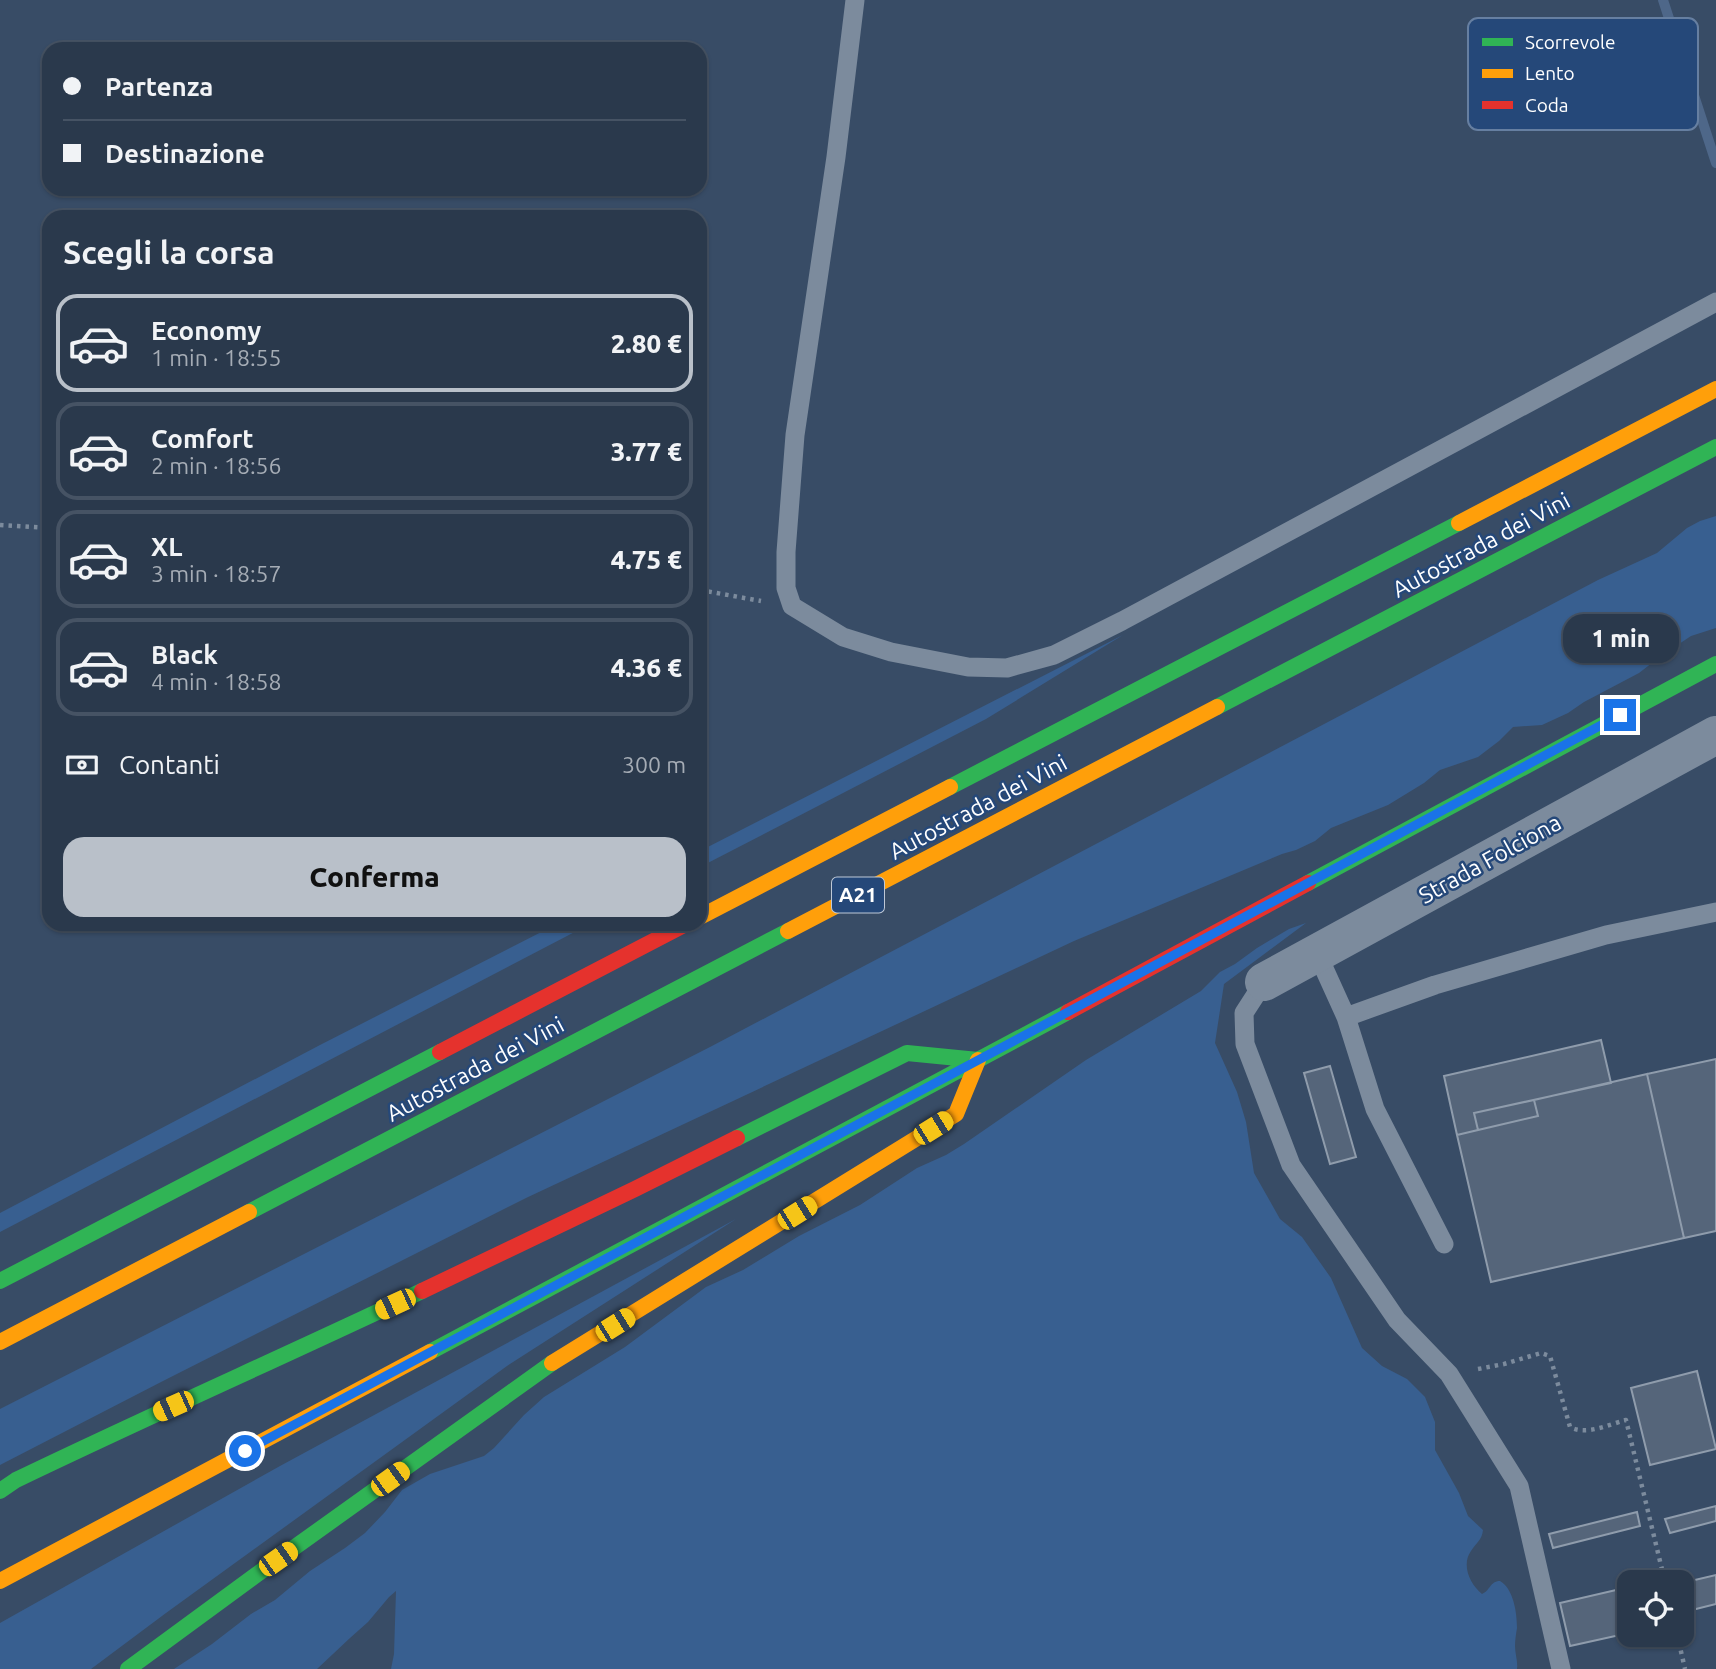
<!DOCTYPE html>
<html lang="it">
<head>
<meta charset="utf-8">
<style>
	:root { --surface:#2a394c; --page:#324053; --text:#f1f3f6; --muted:#a5acb5; --line:#465364; --accent:#b9c0c9 }
	body { margin:0; font-family:Ubuntu,sans-serif; background:var(--page); color:var(--text); height:100vh; display:flex; flex-direction:column; font-size:26px; white-space:nowrap }
	* { box-sizing:border-box; margin:0 }
	p { font-size:23px; color:var(--muted) }
	.icon { flex:none; width:38px; height:38px; fill:none; stroke:currentColor; stroke-width:2; stroke-linecap:round; stroke-linejoin:round }
	.map { position:relative; flex:1; overflow:hidden }
	.drawer { position:absolute; left:42px; top:210px; width:665px; height:721px; display:flex; flex-direction:column; background:var(--surface); border-radius:21px; box-shadow:0 2px 5px #0004,0 0 0 2px var(--line) }
	.drawer>* { flex:none }
	.top-card { position:absolute; left:42px; top:42px; width:665px; height:154px; border-radius:21px; box-shadow:0 2px 5px #0004,0 0 0 2px var(--line); display:grid; align-content:center; height:154px; padding:0 21px; background:var(--surface) }
	.fabs { position:absolute; left:1617px; top:1570px; display:grid; gap:14px }
	.fabs a { display:grid; place-items:center; width:77px; height:77px; border-radius:14px; background:var(--surface); box-shadow:0 2px 5px #0004,0 0 0 2px var(--line); font-size:35px }
	.end { position:absolute; width:32px; height:32px; margin:-16px; border:9px solid #1a73e8; background:#fff; box-shadow:0 0 0 4px #fff }
	.from { border-radius:50% }
	.bubble { position:absolute; height:49px; border-radius:21px; background:var(--surface); box-shadow:0 2px 5px #0004,0 0 0 2px var(--line); font-size:23px; font-weight:800; line-height:49px; text-align:center }
	.car { position:absolute; width:21px; height:42px; margin:-21px -10px; border-radius:9px; box-shadow:0 0 5px 2px #0007; background:linear-gradient(#f5c518 24%,#345 0 40%,#f5c518 0 76%,#345 0 86%,#f5c518 0) }
	.top-card b { display:flex; align-items:center; gap:24px; height:66px; font-size:26px }
	.top-card b+b { border-top:2px solid var(--line) }
	.top-card i { width:18px; height:18px; background:var(--text) }
	ul { padding:0; list-style:none }
	li { display:flex; align-items:center; gap:21px; height:98px; margin:0 14px 10px; padding:0 7px; border:4px solid var(--line); border-radius:21px }
	li div { flex:1 }
	li b { display:block; font-size:26px }
	li em { font-style:normal; font-weight:800 }
	li.active { border-color:var(--accent) }
	li>.icon { width:63px; height:63px; stroke-width:1.5 }
	h2 { padding:0 21px; font-size:32px; line-height:84px }
	.pay { display:flex; align-items:center; gap:18px; height:77px; padding:0 21px; font-size:26px }
	.pay p { margin-inline-start:auto }
	.cta { display:flex; gap:14px; margin-top:auto; padding:14px 21px }
	.cta a { flex:1; height:80px; border-radius:21px; background:var(--accent); color:#111; font-size:28px; font-weight:800; line-height:80px; text-align:center }
	.map>svg:first-child { display:block }
	.green { fill:#385f90 }
	.lines { fill:none; stroke-linecap:round; stroke-linejoin:round }
	.stream { stroke:#4e6789; stroke-width:10 }
	.building { fill:#55657a; stroke:#8f9cac; stroke-width:2 }
	.path { stroke:#7c8b9d; stroke-width:4.5; stroke-dasharray:3.5 5; stroke-linecap:butt }
	.lane { stroke:#7c8b9d; stroke-width:19 }
	.street { stroke:#7c8b9d; stroke-width:38 }
	.fast { stroke:#30b455; stroke-width:16 }
	.slow { stroke:#ff9f0a; stroke-width:16 }
	.jam { stroke:#e5322d; stroke-width:16 }
	.route { stroke:#1a73e8; stroke-width:9 }
	.labels { text-anchor:middle; stroke-width:5; stroke-linejoin:round; paint-order:stroke }
	.shield { fill:#254879; stroke:#bec8d7; stroke-width:2 }
	.shield-label { font-size:21px; font-weight:bold; fill:#fff }
	.street-label { font-size:23px; fill:#fff; stroke:#254879 }
	.key { fill:#254879; stroke:#667fa1; stroke-width:2 }
	.key-label { font-size:19px; fill:#fff }
</style>
</head>
<body>
<div class="map">
<svg width="1716" height="1669" viewBox="0 0 1716 1669">
	<rect width="100%" height="100%" fill="#384c66"/>
	<path class="green" d="M1716,516V628L1691,636L1661,656L1639,673L1584,702L1568,713L1542,725L1513,727L1499,741L1478,757L1440,770L1424,783L1388,805L1331,828L1315,841L1296,850L1282,854L1074,941L526,1198L163,1381L0,1465V1409L710,1047L1598,580L1657,553L1687,528L1700,521Z
		M1123,635L986,719L700,867V851Z
		M1306,923L1224,984L1215,1043L1237,1092L1246,1122L1254,1173L1280,1219L1302,1237L1331,1278L1362,1348L1382,1366L1407,1379L1425,1397L1435,1422V1450L1459,1493L1468,1516L1483,1530C1482,1540 1476,1543 1471,1551C1461,1565 1470,1584 1482,1594C1490,1591 1490,1581 1500,1581C1514,1589 1517,1614 1517,1628C1516,1634 1515,1640 1515,1646C1515,1654 1518,1661 1517,1669H391L394,1654L396,1591L389,1597L368,1622L350,1638L317,1669H174L212,1644L251,1614L275,1600L310,1571L345,1548L365,1533L385,1512L402,1490L430,1474L484,1456L494,1448L524,1415L544,1397L625,1347L706,1287L743,1270L799,1236L860,1205L917,1168L946,1155L964,1144L1086,1060L1201,991L1220,972L1235,964L1257,948L1289,929Z
		M557,924H590L0,1232V1213L320,1045Z
		M736,1219L507,1366L166,1613L91,1669H0V1623L280,1466Z"/>
	<g class="lines">
		<path class="stream" d="M1663,0L1716,163"/>
	</g>
	<path class="building" d="M1601,1040L1611,1083L1474,1113L1478,1130L1457,1135L1444,1076Z
		M1716,1059V1231L1684,1238L1647,1074Z
		M1330,1066L1356,1157L1330,1164L1304,1073Z
		M1647,1074L1684,1238L1491,1282L1457,1135L1538,1116L1534,1100Z
		M1534,1100L1538,1116L1478,1130L1474,1113Z
		M1697,1371L1716,1449L1650,1465L1631,1388Z
		M1716,1506V1521L1670,1533L1665,1519Z
		M1637,1512L1640,1526L1553,1548L1549,1534Z
		M1716,1575V1604L1688,1611L1682,1583Z
		M1629,1587V1633L1570,1646L1560,1603Z"/>
	<g class="lines">
		<path class="path" d="M0,525L49,528
			M700,590L761,601
			M1478,1369L1504,1364L1541,1353L1550,1356L1570,1427C1586,1436 1610,1424 1626,1420L1665,1582
			M1677,1634L1685,1669"/>
		<path class="lane" d="M855,0L836,157L795,435L786,552V588L792,606L843,637L891,652L968,667L1007,668L1054,655L1122,621L1716,302
			M1317,953L1346,1017L1375,1109L1444,1244
			M1264,982L1244,1013L1245,1044L1291,1165L1397,1320L1449,1374L1519,1486L1561,1669
			M1346,1017L1435,985L1606,935L1716,912"/>
		<path class="street" d="M1264,982L1716,735"/>
		<path class="fast" d="M1217,707L1716,447
			M950,787L1459,523
			M1308,883L1716,664
			M737,1138L907,1053L978,1060
			M249,1212L788,931
			M0,1281L440,1052
			M430,1352L1068,1012
			M0,1491L16,1480C151,1415 287,1355 422,1291
			M128,1669L256,1575L552,1363"/>
		<path class="slow" d="M1459,523L1716,389
			M700,917L950,787
			M788,931L1217,707
			M0,1342L249,1212
			M552,1363L956,1114L978,1060
			M0,1581L430,1352"/>
		<path class="jam" d="M1068,1012L1308,883
			M440,1052L686,924
			M422,1291L635,1189L737,1138"/>
	</g>
	<g class="lines">
		<path class="route" d="M245,1451L1027,1034L1620,715"/>
	</g>
	<g class="labels">
		<rect class="shield" x="832" y="877.5" width="52" height="35" rx="5"/>
		<g class="shield-label">
			<text x="858" y="902">A21</text>
		</g>
		<g class="street-label">
			<text transform="translate(1481 545) rotate(-28)" y="8">Autostrada dei Vini</text>
			<text transform="translate(978 807) rotate(-28)" y="8">Autostrada dei Vini</text>
			<text transform="translate(1490 859) rotate(-29)" y="8">Strada Folciona</text>
			<text transform="translate(475 1069) rotate(-28)" y="8">Autostrada dei Vini</text>
		</g>
	</g>
	<rect x="1468" y="18" width="230" height="112" rx="10" class="key"/>
	<rect x="1482" y="38" width="31" height="8" fill="#30b455"/>
	<rect x="1482" y="69" width="31" height="9" fill="#ff9f0a"/>
	<rect x="1482" y="101" width="31" height="8" fill="#e5322d"/>
	<g class="key-label">
		<text x="1525" y="49">Scorrevole</text>
		<text x="1525" y="80">Lento</text>
		<text x="1525" y="112">Coda</text>
	</g>
</svg>
<div class="fabs">
<a><svg class="icon" aria-label="locate" viewBox="0 0 24 24"><circle cx="12" cy="12" r="6"/><path d="M12 2v4M12 18v4M2 12h4M18 12h4"/></svg></a>
</div>
<i class="end from" style="left:245px;top:1451px"></i>
<i class="end" style="left:1620px;top:715px"></i>
<div class="bubble" style="left:1563px;top:614px;width:116px">1 min</div>
<i class="car" style="left:933px;top:1128px;rotate:58deg"></i>
<i class="car" style="left:797px;top:1213px;rotate:58deg"></i>
<i class="car" style="left:395px;top:1304px;rotate:245deg"></i>
<i class="car" style="left:615px;top:1325px;rotate:58deg"></i>
<i class="car" style="left:173px;top:1406px;rotate:246deg"></i>
<i class="car" style="left:390px;top:1479px;rotate:54deg"></i>
<i class="car" style="left:278px;top:1559px;rotate:55deg"></i>
<div class="top-card">
<b><i class="from"></i>Partenza</b>
<b><i></i>Destinazione</b>
</div>
<section class="drawer">
<h2>Scegli la corsa</h2>
<ul>
<li class="active"><svg class="icon" aria-label="car" viewBox="0 0 24 24"><path d="M5 17H2v-5l4-1 3-4h7l3 4 3 1v5h-3M9 17h6M6 11h13"/><circle cx="7" cy="17" r="2"/><circle cx="17" cy="17" r="2"/></svg><div><b>Economy</b><p>1 min · 18:55</p></div><em>2.80 €</em></li>
<li><svg class="icon" aria-label="car" viewBox="0 0 24 24"><path d="M5 17H2v-5l4-1 3-4h7l3 4 3 1v5h-3M9 17h6M6 11h13"/><circle cx="7" cy="17" r="2"/><circle cx="17" cy="17" r="2"/></svg><div><b>Comfort</b><p>2 min · 18:56</p></div><em>3.77 €</em></li>
<li><svg class="icon" aria-label="car" viewBox="0 0 24 24"><path d="M5 17H2v-5l4-1 3-4h7l3 4 3 1v5h-3M9 17h6M6 11h13"/><circle cx="7" cy="17" r="2"/><circle cx="17" cy="17" r="2"/></svg><div><b>XL</b><p>3 min · 18:57</p></div><em>4.75 €</em></li>
<li><svg class="icon" aria-label="car" viewBox="0 0 24 24"><path d="M5 17H2v-5l4-1 3-4h7l3 4 3 1v5h-3M9 17h6M6 11h13"/><circle cx="7" cy="17" r="2"/><circle cx="17" cy="17" r="2"/></svg><div><b>Black</b><p>4 min · 18:58</p></div><em>4.36 €</em></li>
</ul>
<div class="pay"><svg class="icon" aria-label="cash" viewBox="0 0 24 24"><path d="M3 7h18v10H3z"/><circle cx="12" cy="12" r="2"/></svg>Contanti<p>300 m</p></div>
<div class="cta"><a>Conferma</a></div>
</section>
</div>
</body>
</html>
